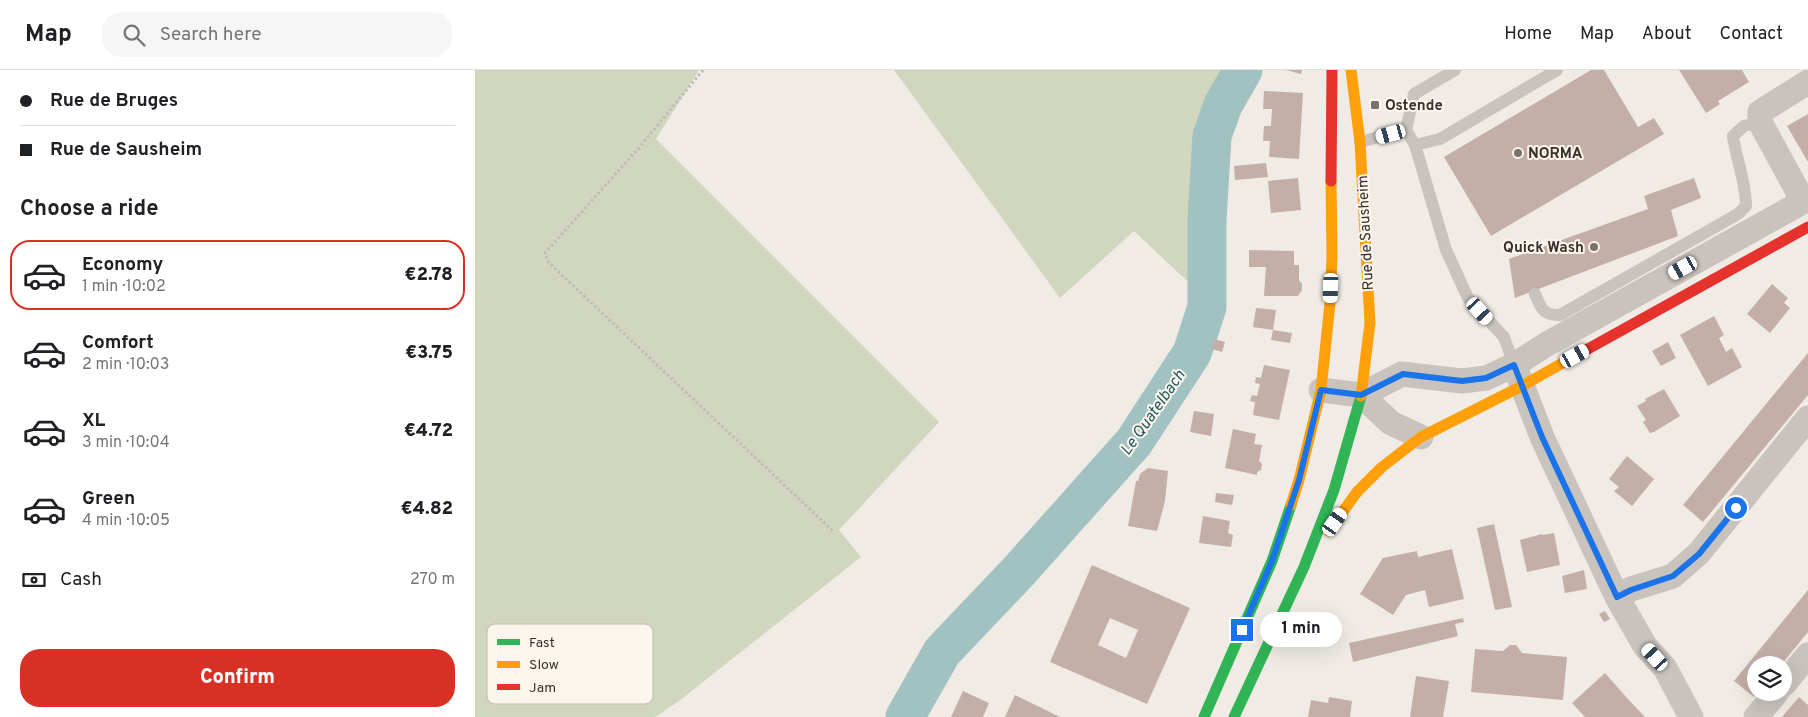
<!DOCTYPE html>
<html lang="en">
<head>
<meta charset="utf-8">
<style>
	:root { --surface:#fff; --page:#f6f6f6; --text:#202124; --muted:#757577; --line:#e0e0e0; --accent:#d93025 }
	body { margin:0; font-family:Overpass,sans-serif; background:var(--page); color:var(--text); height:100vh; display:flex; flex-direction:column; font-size:19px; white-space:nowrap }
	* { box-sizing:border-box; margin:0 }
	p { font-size:16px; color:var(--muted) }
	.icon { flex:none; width:28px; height:28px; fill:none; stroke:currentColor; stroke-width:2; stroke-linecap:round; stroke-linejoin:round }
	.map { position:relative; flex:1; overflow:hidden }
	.sheet { display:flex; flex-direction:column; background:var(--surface); width:475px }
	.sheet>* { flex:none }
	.top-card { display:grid; align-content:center; height:110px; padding:0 20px; background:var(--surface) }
	.buttons { position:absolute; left:1272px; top:586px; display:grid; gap:10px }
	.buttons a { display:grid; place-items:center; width:45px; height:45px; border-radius:50%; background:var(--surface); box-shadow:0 5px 20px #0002; font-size:25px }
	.end { position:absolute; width:22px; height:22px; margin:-11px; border:6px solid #1a73e8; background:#fff; box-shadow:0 0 0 2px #fff }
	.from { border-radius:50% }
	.bubble { position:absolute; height:35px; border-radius:18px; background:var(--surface); box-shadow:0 5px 20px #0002; font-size:16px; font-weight:800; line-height:35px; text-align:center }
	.car { position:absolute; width:15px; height:30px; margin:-15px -8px; border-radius:6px; box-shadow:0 0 4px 1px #0007; background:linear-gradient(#fff 24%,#345 0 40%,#fff 0 76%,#345 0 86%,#fff 0) }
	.top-card b { display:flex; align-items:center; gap:18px; height:48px; font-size:19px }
	.top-card b+b { border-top:1px solid var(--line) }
	.top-card i { width:12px; height:12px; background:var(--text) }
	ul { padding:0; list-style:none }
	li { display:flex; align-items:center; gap:15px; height:70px; margin:0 10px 8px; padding:0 10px; border:2px solid transparent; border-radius:20px }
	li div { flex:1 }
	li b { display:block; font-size:19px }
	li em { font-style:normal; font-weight:800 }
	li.current { border-color:var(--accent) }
	li>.icon { width:45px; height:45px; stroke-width:1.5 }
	h2 { padding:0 20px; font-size:22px; line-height:60px }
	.pay { display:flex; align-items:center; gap:12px; height:55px; padding:0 20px; font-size:19px }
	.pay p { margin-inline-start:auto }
	.primary-button { display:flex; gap:10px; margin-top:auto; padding:10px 20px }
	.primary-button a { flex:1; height:58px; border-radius:20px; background:var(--accent); color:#fff; font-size:20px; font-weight:800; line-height:58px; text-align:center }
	header { display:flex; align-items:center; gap:30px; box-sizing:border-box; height:70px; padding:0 25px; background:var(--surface); border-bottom:1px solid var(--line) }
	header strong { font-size:24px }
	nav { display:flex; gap:28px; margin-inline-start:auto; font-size:18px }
	.search { width:350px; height:45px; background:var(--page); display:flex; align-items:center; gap:12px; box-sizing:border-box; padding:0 18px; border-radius:20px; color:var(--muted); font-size:19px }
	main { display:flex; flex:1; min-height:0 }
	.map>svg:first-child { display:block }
	.green { fill:#d1d6bf }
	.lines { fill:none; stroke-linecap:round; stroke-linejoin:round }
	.river { stroke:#a1c2c1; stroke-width:39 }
	.building { fill:#c3afa7; fill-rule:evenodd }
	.path { stroke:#c2bbb6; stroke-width:3; stroke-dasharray:2.5 2.5; stroke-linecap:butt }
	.lane { stroke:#c9c3be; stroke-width:12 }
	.street { stroke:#c9c3be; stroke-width:25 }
	.fast { stroke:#30b455; stroke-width:11 }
	.slow { stroke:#ff9f0a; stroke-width:11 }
	.jam { stroke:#e5322d; stroke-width:11 }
	.route { stroke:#1a73e8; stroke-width:6 }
	.poi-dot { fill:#7a716c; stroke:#fbf5ee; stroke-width:2 }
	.labels { text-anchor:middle; stroke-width:4; stroke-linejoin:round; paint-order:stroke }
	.poi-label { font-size:15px; font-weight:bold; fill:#3b302b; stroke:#fbf5ee; text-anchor:start }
	.street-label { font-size:15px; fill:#3b302b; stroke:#fbf5ee }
	.water-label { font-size:16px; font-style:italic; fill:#1f5a5e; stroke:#fbf5ee }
	.key { fill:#fbf5ee; stroke:#c1bab4; stroke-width:1 }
	.key-label { font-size:14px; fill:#3b302b }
</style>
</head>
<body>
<header>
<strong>Map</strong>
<div class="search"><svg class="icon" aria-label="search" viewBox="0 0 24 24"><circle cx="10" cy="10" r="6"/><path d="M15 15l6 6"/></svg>Search here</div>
<nav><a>Home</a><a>Map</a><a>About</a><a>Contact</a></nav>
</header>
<main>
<section class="sheet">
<div class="top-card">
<b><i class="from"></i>Rue de Bruges</b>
<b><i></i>Rue de Sausheim</b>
</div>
<h2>Choose a ride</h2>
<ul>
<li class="current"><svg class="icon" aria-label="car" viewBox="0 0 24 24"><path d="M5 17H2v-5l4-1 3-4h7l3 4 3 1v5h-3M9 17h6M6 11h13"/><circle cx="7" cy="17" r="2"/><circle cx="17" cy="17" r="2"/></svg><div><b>Economy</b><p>1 min · 10:02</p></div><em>€2.78</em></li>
<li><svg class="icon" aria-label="car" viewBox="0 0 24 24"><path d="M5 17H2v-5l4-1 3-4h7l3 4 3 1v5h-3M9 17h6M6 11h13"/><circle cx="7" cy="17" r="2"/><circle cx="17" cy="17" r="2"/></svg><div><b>Comfort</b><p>2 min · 10:03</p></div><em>€3.75</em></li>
<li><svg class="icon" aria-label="car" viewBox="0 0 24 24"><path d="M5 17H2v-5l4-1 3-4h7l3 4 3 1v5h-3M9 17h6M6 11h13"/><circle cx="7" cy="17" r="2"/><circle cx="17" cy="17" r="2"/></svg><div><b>XL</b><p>3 min · 10:04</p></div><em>€4.72</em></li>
<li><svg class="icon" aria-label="car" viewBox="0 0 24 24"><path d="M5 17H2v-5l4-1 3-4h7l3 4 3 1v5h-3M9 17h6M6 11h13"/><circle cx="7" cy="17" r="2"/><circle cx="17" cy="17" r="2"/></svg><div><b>Green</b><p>4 min · 10:05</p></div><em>€4.82</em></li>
</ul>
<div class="pay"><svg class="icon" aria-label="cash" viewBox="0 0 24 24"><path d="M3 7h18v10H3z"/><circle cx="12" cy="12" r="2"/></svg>Cash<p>270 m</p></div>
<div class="primary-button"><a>Confirm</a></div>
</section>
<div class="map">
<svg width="1333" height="647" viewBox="0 0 1333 647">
	<rect width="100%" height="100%" fill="#f0ebe5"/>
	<path class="green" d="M0,0H224L181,69L464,352L364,460L386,487L204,631L180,647H0Z
		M419,0H760L725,62L729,227L659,161L585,228Z"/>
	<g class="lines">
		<path class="river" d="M430,647L467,582L544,501L659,372L717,283L732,237V150L737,66L748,35L768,0"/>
	</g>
	<path class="building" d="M811,0H827L826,4Z
		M1116,0H1129L1163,57L1179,48L1189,64L1016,166L969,87Z
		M1204,0H1267L1274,12L1243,31L1245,34L1231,43Z
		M789,21L828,23L824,89L794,87L795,71H788L789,56H796L797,39H788Z
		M1333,44V92L1312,56Z
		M791,93L793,107L760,110L759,96Z
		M823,108L826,140L796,143L793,111Z
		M1219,108L1226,128L1196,140L1203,166L1040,228L1034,189L1173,139L1169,126Z
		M774,180L819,181V195H824V210L827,214V220L823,226H789L791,197H774Z
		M1297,214L1313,228L1309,233L1315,238L1295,263L1272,244Z
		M781,238L801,240L798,260L817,263L815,273L796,270L798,260L778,257Z
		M1239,246L1249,265L1244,268L1251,282L1257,278L1267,297L1233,316L1205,265Z
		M739,269L750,272L747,282L737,279Z
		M1193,272L1201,288L1186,296L1177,281Z
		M1333,283V325L1228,452L1208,435Z
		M789,295L815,300L804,350L778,345L780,332L775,331L777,325L782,326L785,314L780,313L781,307L786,308Z
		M1189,319L1205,346L1179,362L1175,363L1168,352L1171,350L1162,336L1171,331L1170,329Z
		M719,341L739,344L736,366L715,362Z
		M758,359L781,364L779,374L787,375L784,391L787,394L786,400L782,402V405L750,398Z
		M1152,386L1179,409L1157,436L1139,421L1144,417L1134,409Z
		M673,398L693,401L690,431L682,461L653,456L661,411H663L665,404Z
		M741,423L759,425L757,435L740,432Z
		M728,446L755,451L753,463L758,465L756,477L724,473Z
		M1019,454L1037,537L1020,540L1002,458Z
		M1079,463L1085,495L1052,502L1045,470L1067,464L1068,465Z
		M977,479L989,529L954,537L950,520L931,525L918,545L885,524L908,488L942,481L943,487Z
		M617,495L715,538L672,634L575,592ZM635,548L663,560L651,588L623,575Z
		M1109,500L1112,519L1090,523L1087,506Z
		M1333,520V562L1306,595H1281V622H1283L1279,627L1259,611Z
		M1130,541L1135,549L1129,552L1124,544Z
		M988,548L989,552L980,554L983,566L878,592L874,573Z
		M1035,575H1041L1047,583L1092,587L1088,630L996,622L1000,579L1028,581Z
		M1130,603L1152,628L1170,647H1110L1097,633Z
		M941,606L974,611L968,647H935Z
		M488,621L514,633L508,647H476Z
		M540,625L585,647H530Z
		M854,627L877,631L875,647H833L836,630L853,633Z
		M1324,627L1333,635V647H1307Z"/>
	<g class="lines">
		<path class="path" d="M228,0L163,79L70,183L73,192L358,461"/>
		<path class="lane" d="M931,60L939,24L980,0
			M885,72L931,60L940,75L971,180L993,228L1029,267L1039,295
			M940,75L965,69L1082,0
			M1060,224C1067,239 1067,245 1085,245L1263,144L1271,136C1271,112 1261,89 1258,66L1269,56L1285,52"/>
		<path class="street" d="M1328,131L1285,52V42L1333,12
			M1040,297L1067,367L1142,527L1170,576L1190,598L1216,647
			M846,320L886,325
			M886,325L927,304L987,311L1011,308L1039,295L1072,274L1333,129
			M886,325L916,353L946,367
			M1142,527L1156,519L1198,506L1224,483L1333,348
			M1309,614L1333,585
			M1281,647L1302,622"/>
		<path class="fast" d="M729,647L797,491L816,435
			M759,647L829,497L859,420L886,326"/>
		<path class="slow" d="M876,0L885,72L895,253L886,326
			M816,435L824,410L846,320L855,233L857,186L856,111
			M854,461L882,422L907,397L946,367L1047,316L1093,290"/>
		<path class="jam" d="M856,111L857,0
			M1093,290L1333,157"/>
	</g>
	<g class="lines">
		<path class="route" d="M767,560L797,491L824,410L846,320L886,325L928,304L987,311L1011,308L1039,295L1067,367L1142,527L1156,520L1198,506L1224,484L1261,438"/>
	</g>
	<g class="poi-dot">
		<rect x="895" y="30" width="10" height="10" rx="2.5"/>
		<circle cx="1043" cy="83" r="5"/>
		<circle cx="1119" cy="177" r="5"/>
	</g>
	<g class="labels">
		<g class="poi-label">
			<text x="910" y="40">Ostende</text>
			<text x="1053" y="88">NORMA</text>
			<text x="1109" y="182" text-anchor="end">Quick Wash</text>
		</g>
		<g class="street-label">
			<text transform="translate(890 163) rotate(-93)" y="5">Rue de Sausheim</text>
		</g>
		<g class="water-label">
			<text transform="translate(677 342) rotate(-55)" y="6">Le Quatelbach</text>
		</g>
	</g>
	<rect x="12" y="554" width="166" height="80" rx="8" class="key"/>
	<rect x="22" y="569" width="23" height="6" fill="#30b455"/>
	<rect x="22" y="591" width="23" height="7" fill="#ff9f0a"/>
	<rect x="22" y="614" width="23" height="6" fill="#e5322d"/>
	<g class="key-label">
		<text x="54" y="577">Fast</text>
		<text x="54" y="599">Slow</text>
		<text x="54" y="622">Jam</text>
	</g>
</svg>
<div class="buttons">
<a><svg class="icon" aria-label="layers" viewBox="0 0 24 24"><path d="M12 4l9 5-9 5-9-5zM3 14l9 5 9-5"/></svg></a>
</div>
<i class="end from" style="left:1261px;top:438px"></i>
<i class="end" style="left:767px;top:560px"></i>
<div class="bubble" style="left:785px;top:542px;width:82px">1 min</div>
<i class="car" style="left:916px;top:64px;rotate:255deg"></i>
<i class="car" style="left:1208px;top:198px;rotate:241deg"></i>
<i class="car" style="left:856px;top:218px;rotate:182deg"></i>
<i class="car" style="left:1005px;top:241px;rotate:138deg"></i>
<i class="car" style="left:1100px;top:286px;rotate:61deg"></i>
<i class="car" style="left:860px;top:452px;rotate:35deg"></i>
<i class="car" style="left:1180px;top:587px;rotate:318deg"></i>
</div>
</main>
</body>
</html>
